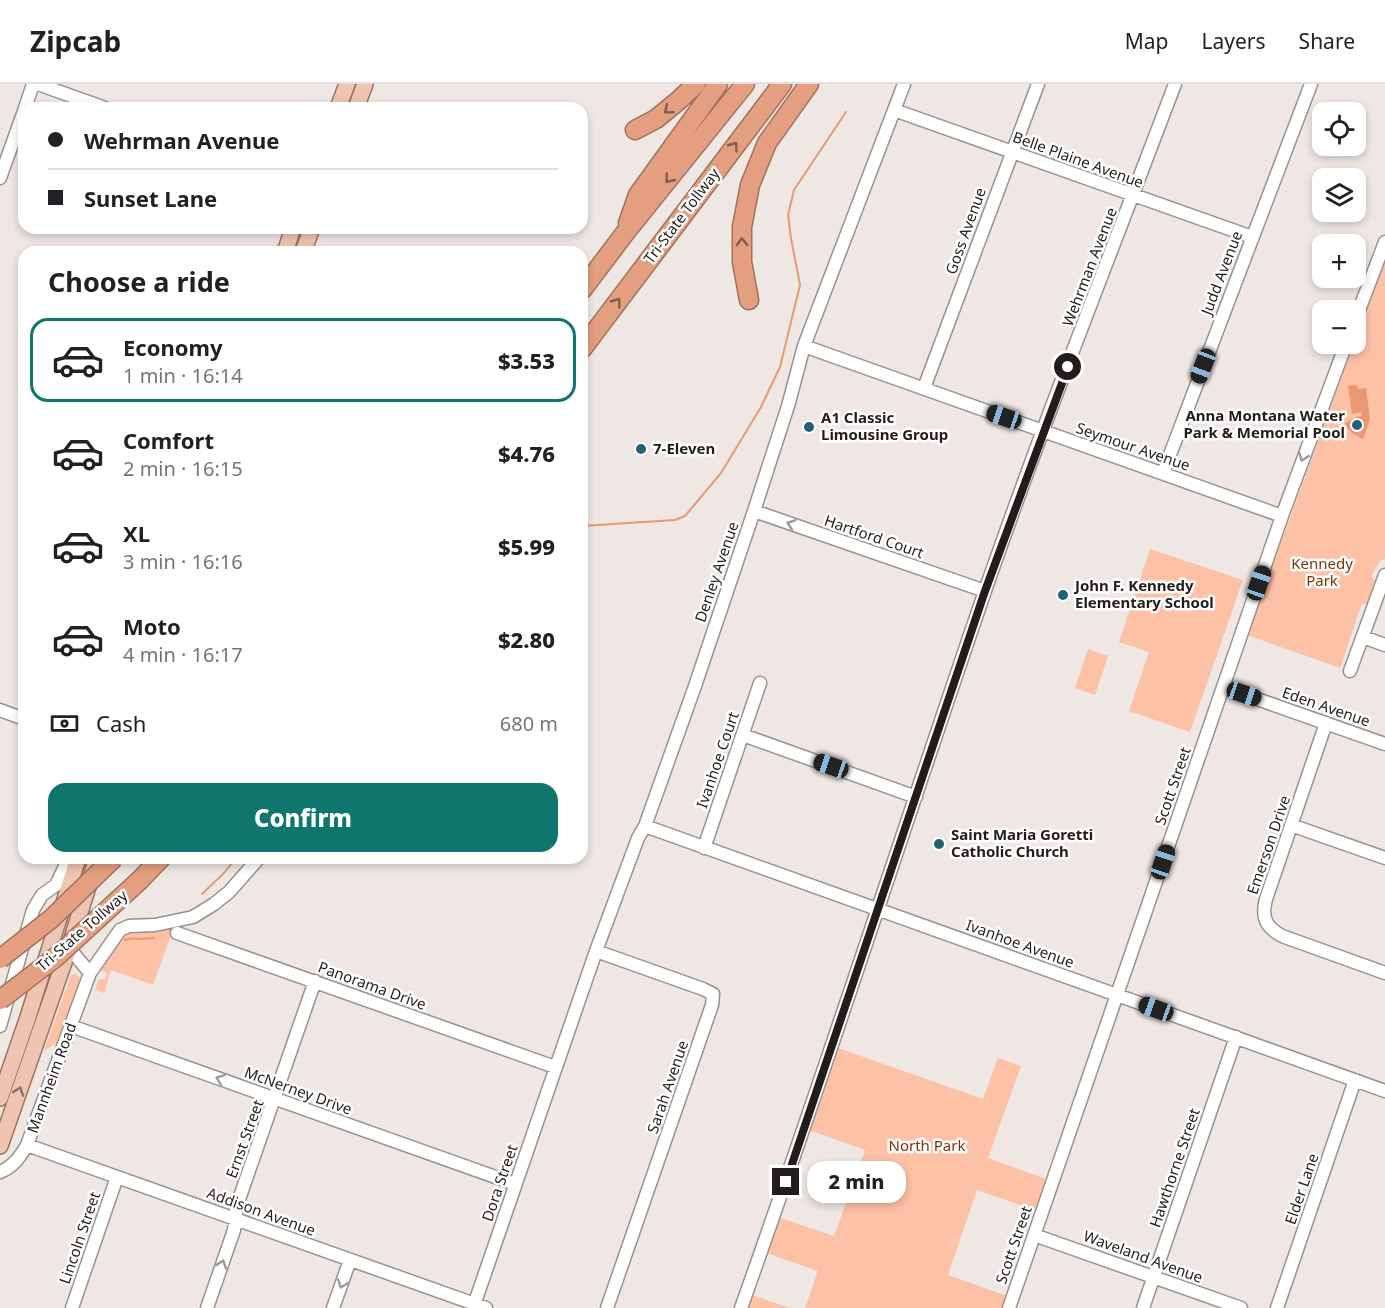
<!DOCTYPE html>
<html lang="en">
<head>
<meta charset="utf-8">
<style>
	:root { --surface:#fff; --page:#f6f6f6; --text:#202124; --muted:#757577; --line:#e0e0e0; --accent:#0f766e }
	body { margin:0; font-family:"Noto Sans",sans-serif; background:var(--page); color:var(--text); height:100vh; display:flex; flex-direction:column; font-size:22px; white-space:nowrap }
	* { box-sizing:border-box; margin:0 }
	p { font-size:20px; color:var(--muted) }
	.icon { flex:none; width:33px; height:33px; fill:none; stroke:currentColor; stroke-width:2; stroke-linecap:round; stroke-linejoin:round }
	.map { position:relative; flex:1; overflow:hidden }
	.sheet { position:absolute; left:18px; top:162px; width:570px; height:618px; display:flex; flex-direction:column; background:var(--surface); border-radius:18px; box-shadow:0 3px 9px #0003 }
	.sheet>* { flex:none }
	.top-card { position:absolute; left:18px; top:18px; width:570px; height:132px; border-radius:18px; box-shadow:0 3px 9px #0003; display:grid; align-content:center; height:132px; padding:0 30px; background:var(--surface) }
	.buttons { position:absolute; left:1312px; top:18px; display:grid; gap:12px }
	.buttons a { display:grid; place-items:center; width:54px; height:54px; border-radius:12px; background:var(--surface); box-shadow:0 3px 9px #0003; font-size:30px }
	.end { position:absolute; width:27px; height:27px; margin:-14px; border:8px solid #201d1c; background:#fff; box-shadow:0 0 0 3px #fff }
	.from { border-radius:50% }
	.bubble { position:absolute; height:42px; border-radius:18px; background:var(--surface); box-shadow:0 3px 9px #0003; font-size:20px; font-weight:800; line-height:42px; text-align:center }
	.car { position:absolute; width:18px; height:36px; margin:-18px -9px; border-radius:8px; box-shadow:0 0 4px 2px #0007; background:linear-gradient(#222 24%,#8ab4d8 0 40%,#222 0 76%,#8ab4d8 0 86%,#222 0) }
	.top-card b { display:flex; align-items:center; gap:21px; height:57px; font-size:22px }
	.top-card b+b { border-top:2px solid var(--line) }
	.top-card i { width:15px; height:15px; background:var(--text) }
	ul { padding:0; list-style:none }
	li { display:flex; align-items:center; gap:18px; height:84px; margin:0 12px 9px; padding:0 18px; border:3px solid transparent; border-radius:18px }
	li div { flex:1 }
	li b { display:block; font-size:22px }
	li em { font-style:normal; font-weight:800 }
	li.current { border-color:var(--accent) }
	li>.icon { width:54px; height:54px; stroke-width:1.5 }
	h2 { padding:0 30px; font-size:27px; line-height:72px }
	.pay { display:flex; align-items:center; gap:15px; height:66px; padding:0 30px; font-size:22px }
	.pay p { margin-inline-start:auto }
	.cta { display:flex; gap:12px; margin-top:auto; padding:12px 30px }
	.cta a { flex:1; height:69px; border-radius:18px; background:var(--accent); color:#fff; font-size:24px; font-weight:800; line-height:69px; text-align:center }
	header { display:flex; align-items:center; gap:36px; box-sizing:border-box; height:84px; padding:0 30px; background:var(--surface); border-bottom:2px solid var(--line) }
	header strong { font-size:28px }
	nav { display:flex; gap:33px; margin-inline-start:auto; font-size:21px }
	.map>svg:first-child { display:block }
	.green { fill:#fdc1a5 }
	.water { fill:#e99872 }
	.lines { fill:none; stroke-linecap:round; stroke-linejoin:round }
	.stream { stroke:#e99872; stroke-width:2 }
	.minor-casing { stroke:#98928f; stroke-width:15 }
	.major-casing { stroke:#9f725c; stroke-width:18 }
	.highway-casing { stroke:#9f725c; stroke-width:21 }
	.minor { stroke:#fff; stroke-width:12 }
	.major { stroke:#eec5b2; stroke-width:15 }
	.highway { stroke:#e39f7f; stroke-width:18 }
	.highway-bridge-casing { stroke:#9f725c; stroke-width:21; stroke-linecap:butt }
	.highway-bridge { stroke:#e39f7f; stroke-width:18 }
	.oneway { stroke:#825e4e }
	.oneway2 { stroke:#9b9999 }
	.oneway3 { stroke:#877167 }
	.route { stroke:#201d1c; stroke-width:8 }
	.poi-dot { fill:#226177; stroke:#fff; stroke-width:2 }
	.labels { text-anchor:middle; stroke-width:5; stroke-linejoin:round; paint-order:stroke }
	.street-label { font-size:15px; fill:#201d1c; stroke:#fff }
	.poi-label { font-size:15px; font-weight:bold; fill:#201d1c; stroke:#fff; text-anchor:start }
	.park-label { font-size:15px; fill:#7c3307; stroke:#fff }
</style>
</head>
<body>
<header>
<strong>Zipcab</strong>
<nav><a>Map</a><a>Layers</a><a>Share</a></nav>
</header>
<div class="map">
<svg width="1385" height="1224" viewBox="0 0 1385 1224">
	<rect width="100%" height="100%" fill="#eee7e4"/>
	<path class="green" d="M1385,176V475L1380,477L1372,491L1377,503L1372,521L1362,519L1340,584L1247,551L1354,260H1356V254Z
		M1150,465L1243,496L1190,648L1129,627L1149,568L1119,558Z
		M1088,565L1108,572L1095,611L1075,604Z
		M174,843L153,901L111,886L104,909L95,906L99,895H105L107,889L101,886L102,878L121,851L126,849L152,847Z
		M74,890H77L81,897L58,958L44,967L71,891Z
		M838,964L983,1015L998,974L1021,982L988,1074L1046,1095L1035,1126L977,1106L948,1191L1007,1212L1003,1224H805L818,1187L766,1169L778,1133L834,1152L865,1066L809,1046Z
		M752,1211L790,1224H747Z"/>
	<path class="water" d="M1356,301L1358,305L1366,304L1370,335L1363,355L1352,349L1344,340L1356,333L1362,332L1361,328L1352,330L1348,302Z"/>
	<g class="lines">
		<path class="stream" d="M582,442L675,436L685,432L721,389L761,323L780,283L800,201L791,154L788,131L794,106L846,28
			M202,810L224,789L236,774
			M125,856C133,853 144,856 154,854"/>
		<g class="minor-casing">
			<path id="minor" d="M38,0L105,24
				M25,24L33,0
				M894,26L1252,153
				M0,94L24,27
				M1356,234L1385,158
				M804,262L1282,432
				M924,304L1038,0
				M1163,389L1311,0
				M754,427L985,507
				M1363,553L1385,561
				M1350,587L1385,491
				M1223,603L1385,660
				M0,626L24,635
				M1326,639L1266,815C1261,834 1266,843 1282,852L1385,889
				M743,651L916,713
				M1291,741L1385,774
				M645,742L1385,1007
				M704,764L760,599
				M177,849L555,983
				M69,864L90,889L120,846L129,842L155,841L193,833L214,820L229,808L259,774
				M596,867L703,905L713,910L712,921L607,1224
				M0,942L33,826L42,811L56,801L69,774
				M71,942L515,1100
				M27,1061L486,1224
				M0,1088C13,1083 20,1073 27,1061L90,889
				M1034,1151L1241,1224
				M72,1224L117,1093
				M207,1224L234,1146L237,1121L315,897
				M333,1224L350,1176
				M473,1224L596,867L638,754L645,742L695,602L754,427L788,322L804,262L904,0
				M741,1224C826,986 903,746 985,507C1044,337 1111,169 1175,0
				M1009,1224L1282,432L1346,260
				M1143,1224L1236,953
				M1277,1224L1355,996"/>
		</g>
		<g class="major-casing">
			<path id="major" d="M338,24L347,0
				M356,24L365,0
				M285,168L293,144
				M303,168L312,144
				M0,1014L27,936L78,774
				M0,1062L69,864L97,774"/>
		</g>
		<g class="highway-casing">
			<path id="highway" d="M635,46L656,35L678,17L696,0
				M628,139L638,111L718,0
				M582,206L625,149L745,0
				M749,216L742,178V143L750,101L767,59L809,0
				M582,265L782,0
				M140,796L161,774"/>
		</g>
		<use href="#minor" class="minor"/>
		<use href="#major" class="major"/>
		<use href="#highway" class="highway"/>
		<g class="highway-bridge-casing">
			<path id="highway-bridge" d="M0,875L51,835L114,774
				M0,916L56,873L140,796"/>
		</g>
		<use href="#highway-bridge" class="highway-bridge"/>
	</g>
	<defs><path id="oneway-chevron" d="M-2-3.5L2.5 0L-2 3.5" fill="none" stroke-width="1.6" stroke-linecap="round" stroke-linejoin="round" transform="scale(1.5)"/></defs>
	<g class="oneway">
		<use href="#oneway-chevron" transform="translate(668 26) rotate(141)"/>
		<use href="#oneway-chevron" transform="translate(734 62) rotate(-53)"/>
		<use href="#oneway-chevron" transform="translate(669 95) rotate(129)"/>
		<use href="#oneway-chevron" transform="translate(742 158) rotate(-90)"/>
		<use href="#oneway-chevron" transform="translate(617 218) rotate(-53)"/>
	</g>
	<g class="oneway2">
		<use href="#oneway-chevron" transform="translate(1303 373) rotate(110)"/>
		<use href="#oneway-chevron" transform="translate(791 440) rotate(-161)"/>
		<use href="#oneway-chevron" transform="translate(220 995) rotate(-160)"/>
		<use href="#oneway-chevron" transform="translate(222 1180) rotate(-71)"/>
		<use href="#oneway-chevron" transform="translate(342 1200) rotate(110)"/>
	</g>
	<use class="oneway3" href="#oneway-chevron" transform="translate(19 1007) rotate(-71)"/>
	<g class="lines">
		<path class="route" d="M786,1098L985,507L1068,283"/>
	</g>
	<g class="poi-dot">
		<circle cx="1357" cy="341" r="6"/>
		<circle cx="809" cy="343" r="6"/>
		<circle cx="641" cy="365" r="6"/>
		<circle cx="1063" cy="511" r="6"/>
		<circle cx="939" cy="760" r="6"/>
	</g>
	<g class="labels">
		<g class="street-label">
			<text transform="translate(1078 76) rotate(20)" y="5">Belle Plaine Avenue</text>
			<text transform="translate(682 132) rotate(-53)" y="5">Tri-State Tollway</text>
			<text transform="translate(966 147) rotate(-70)" y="5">Goss Avenue</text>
			<text transform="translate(1090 183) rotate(-69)" y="5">Wehrman Avenue</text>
			<text transform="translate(1222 189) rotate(-69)" y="5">Judd Avenue</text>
			<text transform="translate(1133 363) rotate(19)" y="5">Seymour Avenue</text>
			<text transform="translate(874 453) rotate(19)" y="5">Hartford Court</text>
			<text transform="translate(717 488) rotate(-71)" y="5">Denley Avenue</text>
			<text transform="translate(1326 623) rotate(19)" y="5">Eden Avenue</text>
			<text transform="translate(718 676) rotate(-71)" y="5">Ivanhoe Court</text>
			<text transform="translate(1173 702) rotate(-71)" y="5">Scott Street</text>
			<text transform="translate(1269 761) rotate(-71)" y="5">Emerson Drive</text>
			<text transform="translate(82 847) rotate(-41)" y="5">Tri-State Tollway</text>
			<text transform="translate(1020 860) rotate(20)" y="5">Ivanhoe Avenue</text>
			<text transform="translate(372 902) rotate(20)" y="5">Panorama Drive</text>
			<text transform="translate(52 994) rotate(-70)" y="5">Mannheim Road</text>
			<text transform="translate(668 1003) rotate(-71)" y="5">Sarah Avenue</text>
			<text transform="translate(298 1007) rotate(20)" y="5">McNerney Drive</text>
			<text transform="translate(245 1055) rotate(-70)" y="5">Ernst Street</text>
			<text transform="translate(1175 1084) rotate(-71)" y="5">Hawthorne Street</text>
			<text transform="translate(500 1099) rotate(-71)" y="5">Dora Street</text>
			<text transform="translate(1302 1105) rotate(-71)" y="5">Elder Lane</text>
			<text transform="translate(261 1128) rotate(20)" y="5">Addison Avenue</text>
			<text transform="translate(80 1154) rotate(-71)" y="5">Lincoln Street</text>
			<text transform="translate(1014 1161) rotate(-71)" y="5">Scott Street</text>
			<text transform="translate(1143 1173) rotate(20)" y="5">Waveland Avenue</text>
		</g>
		<g class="poi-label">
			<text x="1345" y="337" text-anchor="end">Anna Montana Water<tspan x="1345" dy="17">Park &amp; Memorial Pool</tspan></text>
			<text x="821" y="339">A1 Classic<tspan x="821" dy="17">Limousine Group</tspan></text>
			<text x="653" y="370">7-Eleven</text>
			<text x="1075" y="507">John F. Kennedy<tspan x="1075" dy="17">Elementary School</tspan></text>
			<text x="951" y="756">Saint Maria Goretti<tspan x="951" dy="17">Catholic Church</tspan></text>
		</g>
		<g class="park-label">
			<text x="1322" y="485">Kennedy<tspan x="1322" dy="17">Park</tspan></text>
			<text x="927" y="1067">North Park</text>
		</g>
	</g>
</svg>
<div class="buttons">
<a><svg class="icon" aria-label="locate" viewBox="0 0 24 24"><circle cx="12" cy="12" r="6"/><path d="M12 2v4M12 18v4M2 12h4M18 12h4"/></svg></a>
<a><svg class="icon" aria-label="layers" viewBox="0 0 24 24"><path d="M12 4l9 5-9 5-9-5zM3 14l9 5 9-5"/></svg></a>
<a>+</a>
<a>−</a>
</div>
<i class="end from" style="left:1068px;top:283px"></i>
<i class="end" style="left:786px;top:1098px"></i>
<div class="bubble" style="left:807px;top:1077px;width:99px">2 min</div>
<i class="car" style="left:1203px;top:282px;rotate:201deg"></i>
<i class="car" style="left:1004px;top:333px;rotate:289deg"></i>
<i class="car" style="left:1259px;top:499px;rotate:19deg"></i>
<i class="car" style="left:1244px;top:610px;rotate:109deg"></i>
<i class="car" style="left:831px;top:682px;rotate:289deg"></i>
<i class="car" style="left:1163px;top:778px;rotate:19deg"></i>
<i class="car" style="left:1156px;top:925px;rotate:290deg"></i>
<div class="top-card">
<b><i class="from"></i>Wehrman Avenue</b>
<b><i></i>Sunset Lane</b>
</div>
<section class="sheet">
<h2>Choose a ride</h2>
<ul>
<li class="current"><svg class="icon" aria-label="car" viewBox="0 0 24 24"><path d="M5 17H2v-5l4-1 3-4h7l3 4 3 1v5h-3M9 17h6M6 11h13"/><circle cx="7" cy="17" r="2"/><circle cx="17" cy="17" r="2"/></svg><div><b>Economy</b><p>1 min · 16:14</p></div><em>$3.53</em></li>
<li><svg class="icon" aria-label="car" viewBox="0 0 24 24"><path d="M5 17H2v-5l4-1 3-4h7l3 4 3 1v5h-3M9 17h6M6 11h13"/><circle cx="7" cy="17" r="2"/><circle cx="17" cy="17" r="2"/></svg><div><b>Comfort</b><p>2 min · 16:15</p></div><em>$4.76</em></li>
<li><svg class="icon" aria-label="car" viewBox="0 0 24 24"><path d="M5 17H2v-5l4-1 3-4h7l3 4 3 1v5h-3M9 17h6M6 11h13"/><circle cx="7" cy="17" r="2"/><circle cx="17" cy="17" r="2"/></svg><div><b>XL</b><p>3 min · 16:16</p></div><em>$5.99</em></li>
<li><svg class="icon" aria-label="car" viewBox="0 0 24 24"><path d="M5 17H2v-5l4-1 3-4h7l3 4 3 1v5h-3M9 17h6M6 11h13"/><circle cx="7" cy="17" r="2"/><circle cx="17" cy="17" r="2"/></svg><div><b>Moto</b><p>4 min · 16:17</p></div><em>$2.80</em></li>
</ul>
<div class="pay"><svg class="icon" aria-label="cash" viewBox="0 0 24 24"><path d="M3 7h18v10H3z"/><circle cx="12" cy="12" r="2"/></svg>Cash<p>680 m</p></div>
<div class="cta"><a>Confirm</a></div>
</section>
</div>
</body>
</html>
